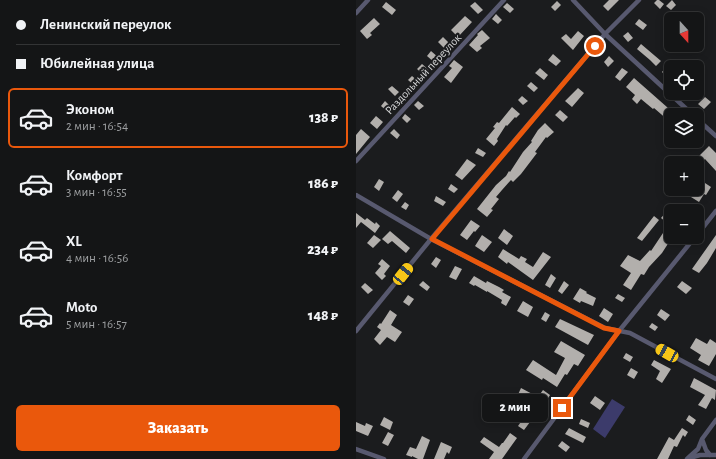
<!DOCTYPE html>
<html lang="ru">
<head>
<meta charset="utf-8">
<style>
	:root { --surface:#141516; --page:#1d1e1f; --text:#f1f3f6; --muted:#9d9fa1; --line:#333435; --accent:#ea580c }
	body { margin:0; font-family:"Alegreya Sans",sans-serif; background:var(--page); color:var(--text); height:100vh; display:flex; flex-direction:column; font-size:15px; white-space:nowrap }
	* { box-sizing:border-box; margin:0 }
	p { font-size:13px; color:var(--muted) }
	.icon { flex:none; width:22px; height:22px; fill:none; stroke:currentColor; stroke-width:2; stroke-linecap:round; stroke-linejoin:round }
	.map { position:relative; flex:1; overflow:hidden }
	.sheet { display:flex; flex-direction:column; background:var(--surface); width:356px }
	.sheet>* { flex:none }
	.top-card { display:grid; align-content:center; height:88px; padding:0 16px; background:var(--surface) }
	.needle { width:26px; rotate:159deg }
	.fabs { position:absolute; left:308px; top:12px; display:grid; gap:8px }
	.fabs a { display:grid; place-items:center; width:40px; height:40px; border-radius:6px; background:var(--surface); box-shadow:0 2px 10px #0003,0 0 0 1px var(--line); font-size:20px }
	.end { position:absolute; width:18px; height:18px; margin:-9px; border:5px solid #ea580c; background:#fff; box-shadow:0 0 0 2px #fff }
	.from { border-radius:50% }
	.bubble { position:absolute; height:28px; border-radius:6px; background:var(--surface); box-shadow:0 2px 10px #0003,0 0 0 1px var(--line); font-size:13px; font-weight:800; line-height:28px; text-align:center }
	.car { position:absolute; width:12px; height:24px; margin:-12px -6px; border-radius:5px; box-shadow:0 0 3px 1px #0007; background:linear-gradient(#f5c518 24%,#345 0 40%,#f5c518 0 76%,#345 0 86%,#f5c518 0) }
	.top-card b { display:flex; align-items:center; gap:14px; height:38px; font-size:15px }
	.top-card b+b { border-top:1px solid var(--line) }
	.top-card i { width:10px; height:10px; background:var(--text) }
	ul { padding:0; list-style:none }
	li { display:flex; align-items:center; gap:12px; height:60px; margin:0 8px 6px; padding:0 8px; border:2px solid transparent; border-radius:6px }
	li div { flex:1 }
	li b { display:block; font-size:15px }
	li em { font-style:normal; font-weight:800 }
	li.selected { border-color:var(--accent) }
	li>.icon { width:36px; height:36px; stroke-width:1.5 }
	.button { display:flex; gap:8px; margin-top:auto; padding:8px 16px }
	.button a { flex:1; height:46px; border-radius:6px; background:var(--accent); color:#fff; font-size:16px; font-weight:800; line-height:46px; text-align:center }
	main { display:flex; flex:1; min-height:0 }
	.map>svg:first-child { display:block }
	.forest { fill:#3c3b6b }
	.building { fill:#b2afac }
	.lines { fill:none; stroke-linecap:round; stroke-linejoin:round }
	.minor { stroke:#58596f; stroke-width:4.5 }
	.route { stroke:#ea580c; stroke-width:5 }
	.labels { text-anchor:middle; stroke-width:4; stroke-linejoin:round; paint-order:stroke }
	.street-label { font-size:12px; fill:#d6d7d8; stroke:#1b1c1e }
</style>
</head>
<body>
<main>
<section class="sheet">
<div class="top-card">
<b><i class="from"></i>Ленинский переулок</b>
<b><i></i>Юбилейная улица</b>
</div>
<ul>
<li class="selected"><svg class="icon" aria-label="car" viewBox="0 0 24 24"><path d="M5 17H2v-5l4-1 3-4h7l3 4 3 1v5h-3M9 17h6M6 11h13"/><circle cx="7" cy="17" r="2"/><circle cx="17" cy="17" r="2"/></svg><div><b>Эконом</b><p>2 мин · 16:54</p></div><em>138 ₽</em></li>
<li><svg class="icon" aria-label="car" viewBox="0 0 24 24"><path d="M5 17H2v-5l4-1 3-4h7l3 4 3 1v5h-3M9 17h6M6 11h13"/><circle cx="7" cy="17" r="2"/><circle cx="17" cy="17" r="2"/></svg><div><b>Комфорт</b><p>3 мин · 16:55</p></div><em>186 ₽</em></li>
<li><svg class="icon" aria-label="car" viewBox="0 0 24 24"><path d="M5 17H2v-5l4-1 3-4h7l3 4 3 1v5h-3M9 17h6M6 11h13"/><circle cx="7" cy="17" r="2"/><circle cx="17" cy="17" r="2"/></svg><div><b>XL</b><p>4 мин · 16:56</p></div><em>234 ₽</em></li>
<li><svg class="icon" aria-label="car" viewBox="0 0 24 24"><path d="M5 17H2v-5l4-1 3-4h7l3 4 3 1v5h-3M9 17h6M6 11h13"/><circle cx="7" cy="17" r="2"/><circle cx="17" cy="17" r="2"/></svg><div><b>Moto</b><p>5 мин · 16:57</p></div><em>148 ₽</em></li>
</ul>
<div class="button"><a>Заказать</a></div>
</section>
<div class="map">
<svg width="360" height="459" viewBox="0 0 360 459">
	<rect width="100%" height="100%" fill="#1b1c1e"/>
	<path class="forest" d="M256,399L269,407L249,438L237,429Z"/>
	<path class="building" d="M253,0H263L252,11L247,6Z
		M301,0H303L308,4L304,9L298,3Z
		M316,0L320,5L315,10L310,6Z
		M201,1L205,5L199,11L195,7Z
		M30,2L40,10L36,15L26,7Z
		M119,2L127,10L122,14L114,6Z
		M151,3L158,9L154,13L147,7Z
		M140,14L146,20L142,24L136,19Z
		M109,16L116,22L102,37L95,30Z
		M18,18L24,24L14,33L16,35L11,39L4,31Z
		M283,19L291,25L287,30L279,24Z
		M126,30L134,38L124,46L126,48L121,52L113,45L122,35L121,34Z
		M222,31L228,36L217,50L205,38L210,34L215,39Z
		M272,32L277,38L272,42L267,36Z
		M87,37L95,45L90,50L82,42Z
		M285,44L305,61L300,66L294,60L281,49Z
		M75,51L83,58L79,63L71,56Z
		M197,54L205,61L200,66L192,60Z
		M253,56L258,61L252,67L248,62Z
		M98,60L107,67L95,83L88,77L96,68L93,66Z
		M66,64L73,70L68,75L61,69Z
		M311,66L315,69V72L311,77L306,72Z
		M184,68L192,75L188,80L179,73Z
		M266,68L272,72L264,81L259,77Z
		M56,76L63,82L59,86L52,80Z
		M278,78L320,115H315V130L309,124L313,121L298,108L297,109L285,99L281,104L276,99L279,95L270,87Z
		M175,82L182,88L178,92L171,86Z
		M36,86L43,92L39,96L32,89Z
		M222,88L228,93L216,107L209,101Z
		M166,96L172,101L167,105L162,100Z
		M349,97L355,102L348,109L342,104Z
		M29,101L37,109L33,113L25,106Z
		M62,101L68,106L63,110L58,105Z
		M156,107L164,114L160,118L159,117L151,126L150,125L141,139L142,141L138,146L130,139L139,128L137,127L141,122L143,123Z
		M204,110L212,117L207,122L199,115Z
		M49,114L55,119L51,123L46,118Z
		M20,116L27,122L21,129L14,123Z
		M189,123L198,132L191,138L190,137L179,152L181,153L165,174L157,182L155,180L146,190L140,197L143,199L135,209L137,210L131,217L121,209L140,185L150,176L153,171L154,172L167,152L176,142L175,141L182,130Z
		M5,129L14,137L0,154V135Z
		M38,129L44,135L41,139L34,133Z
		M353,146L360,153V171L349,159L346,162L341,158Z
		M122,148L130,153L127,157L119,153Z
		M111,159L120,165L106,180L99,175Z
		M23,179L28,182L23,191L18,187Z
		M346,181L355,187L350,195L348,194L343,202L335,197Z
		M95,184L102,189L98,193L92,189Z
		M42,190L47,194L41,202L36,198Z
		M80,196L90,202L87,206L78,201Z
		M49,202L53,205L50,210L45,207Z
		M330,204L339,211H325Z
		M312,210L315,213V226L305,218Z
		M0,213L9,220L11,218L19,224L20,222L24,226L19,233L5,222L0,228Z
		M298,216L303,220L286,241L281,238Z
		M115,220L124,226L119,232L118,231L111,240L104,235Z
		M148,229L157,236L151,245L142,238Z
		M34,231L54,248L50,253L36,241L32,244L26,239Z
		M307,233L315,239L306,253L293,267L288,275L285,274L275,290L267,285L275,273L264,266L272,255L284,261L294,250L295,251Z
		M18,235L25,240L17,248L11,243Z
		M126,235L136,242L128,252L119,246Z
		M360,235V248L351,263L343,273L336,269Z
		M147,249L163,259L165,256L171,259L169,262L177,267L187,252L195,257L177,280L152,262L151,264L142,257Z
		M80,257L85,260L80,268L75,264Z
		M26,259L34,266L28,274L30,276L26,280L19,273L25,266L22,264Z
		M99,266L106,269L100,280L93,277Z
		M195,274L200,278L194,288L189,285Z
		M118,276L130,283L131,281L143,287L148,290L146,292L155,297L150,306L145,303L146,300L131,291V292L119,285L118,286L113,283Z
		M67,281L74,287L71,291L63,285Z
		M208,281L213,285L206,294L202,291Z
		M326,281L336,288L330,294L321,287Z
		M9,283L17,290L12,294L5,287Z
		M224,288L231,292L230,293L240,298L237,306L225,301L224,303L217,299Z
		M262,294L269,298L266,302L259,298Z
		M52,295L58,299L53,306L47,302Z
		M167,301L177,307L172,317L161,311Z
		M248,308L257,314L252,322L243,316Z
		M305,309L314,315L309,321L301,315Z
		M34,310L41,315L35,325L46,332L39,342L31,337L24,345L18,339L25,330L21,327L24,323L25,324Z
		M189,312L194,315L190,322L185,319Z
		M204,319L238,335L232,345L199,327Z
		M296,323L302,327L299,331L293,327Z
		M340,338L351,344L354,339L360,343V354L353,366L342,360L345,355L334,348Z
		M205,341L229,355L222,366L218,364L211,375L209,374L201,387L187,378L186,380L170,370L177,360L200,375L209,358L198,352Z
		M270,353L277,357L274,362L267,358Z
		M298,360L315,369L306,383L300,379L304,371L295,365Z
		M275,368L282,372L278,379L271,375Z
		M338,378L360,390L359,400L356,398L350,409L342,405L349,395L334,387Z
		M165,388L182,397L187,390L194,395L191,400L189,399L180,419L177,418L168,430L162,426L169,416L170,417L175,406L160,399Z
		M239,396L249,403L244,410L234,403Z
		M333,415L340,420L337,425L330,420Z
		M28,417L37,422L34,430L24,425Z
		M225,419L234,423L232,428L223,424Z
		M0,422L9,426L10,423L17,426L12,436L0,431Z
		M213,428L230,437L227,443L209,434Z
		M326,428L332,432L329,437L327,435L321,447L318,446L312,459H301L313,437L318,440Z
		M32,432L38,435L32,446L26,443Z
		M154,433L161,438L146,459H133L138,452L124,442L128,437L143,447L146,443H147Z
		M66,436L74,440L67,459H62L56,456V457L50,455L54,447L60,449Z
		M206,441L214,447L210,452L202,446Z
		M85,442L96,447L93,454L91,452L88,459H78Z"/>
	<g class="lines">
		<path class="minor" d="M217,0L249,34L337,115
			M0,13L12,0
			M341,119L360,136
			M0,161L148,0
			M0,195L75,239L249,328L274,333L360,379
			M341,235L360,211
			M0,331L75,239L249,34L283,0
			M0,449L28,459
			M354,455L350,450L346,439L360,420
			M332,458L342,449L346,439
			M168,459L263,331L339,237
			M331,459L344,455H360"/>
	</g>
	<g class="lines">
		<path class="route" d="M206,408L263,331L248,328L76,239L239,46"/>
	</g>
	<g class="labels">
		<g class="street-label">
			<text transform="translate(67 74) rotate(-47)" y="4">Раздольный переулок</text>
		</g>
	</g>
</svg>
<div class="fabs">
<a><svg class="needle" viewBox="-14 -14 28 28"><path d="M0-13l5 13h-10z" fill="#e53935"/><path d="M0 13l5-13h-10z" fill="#9d9fa1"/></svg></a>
<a><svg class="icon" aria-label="locate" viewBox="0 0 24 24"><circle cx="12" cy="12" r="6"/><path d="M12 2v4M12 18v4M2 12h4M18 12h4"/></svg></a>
<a><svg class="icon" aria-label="layers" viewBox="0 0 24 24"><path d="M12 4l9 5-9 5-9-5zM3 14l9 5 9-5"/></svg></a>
<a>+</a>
<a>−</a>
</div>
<i class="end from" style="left:239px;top:46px"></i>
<i class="end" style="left:206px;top:408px"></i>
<div class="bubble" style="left:126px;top:394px;width:66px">2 мин</div>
<i class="car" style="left:47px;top:274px;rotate:39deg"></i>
<i class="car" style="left:311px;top:353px;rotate:299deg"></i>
</div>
</main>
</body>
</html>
